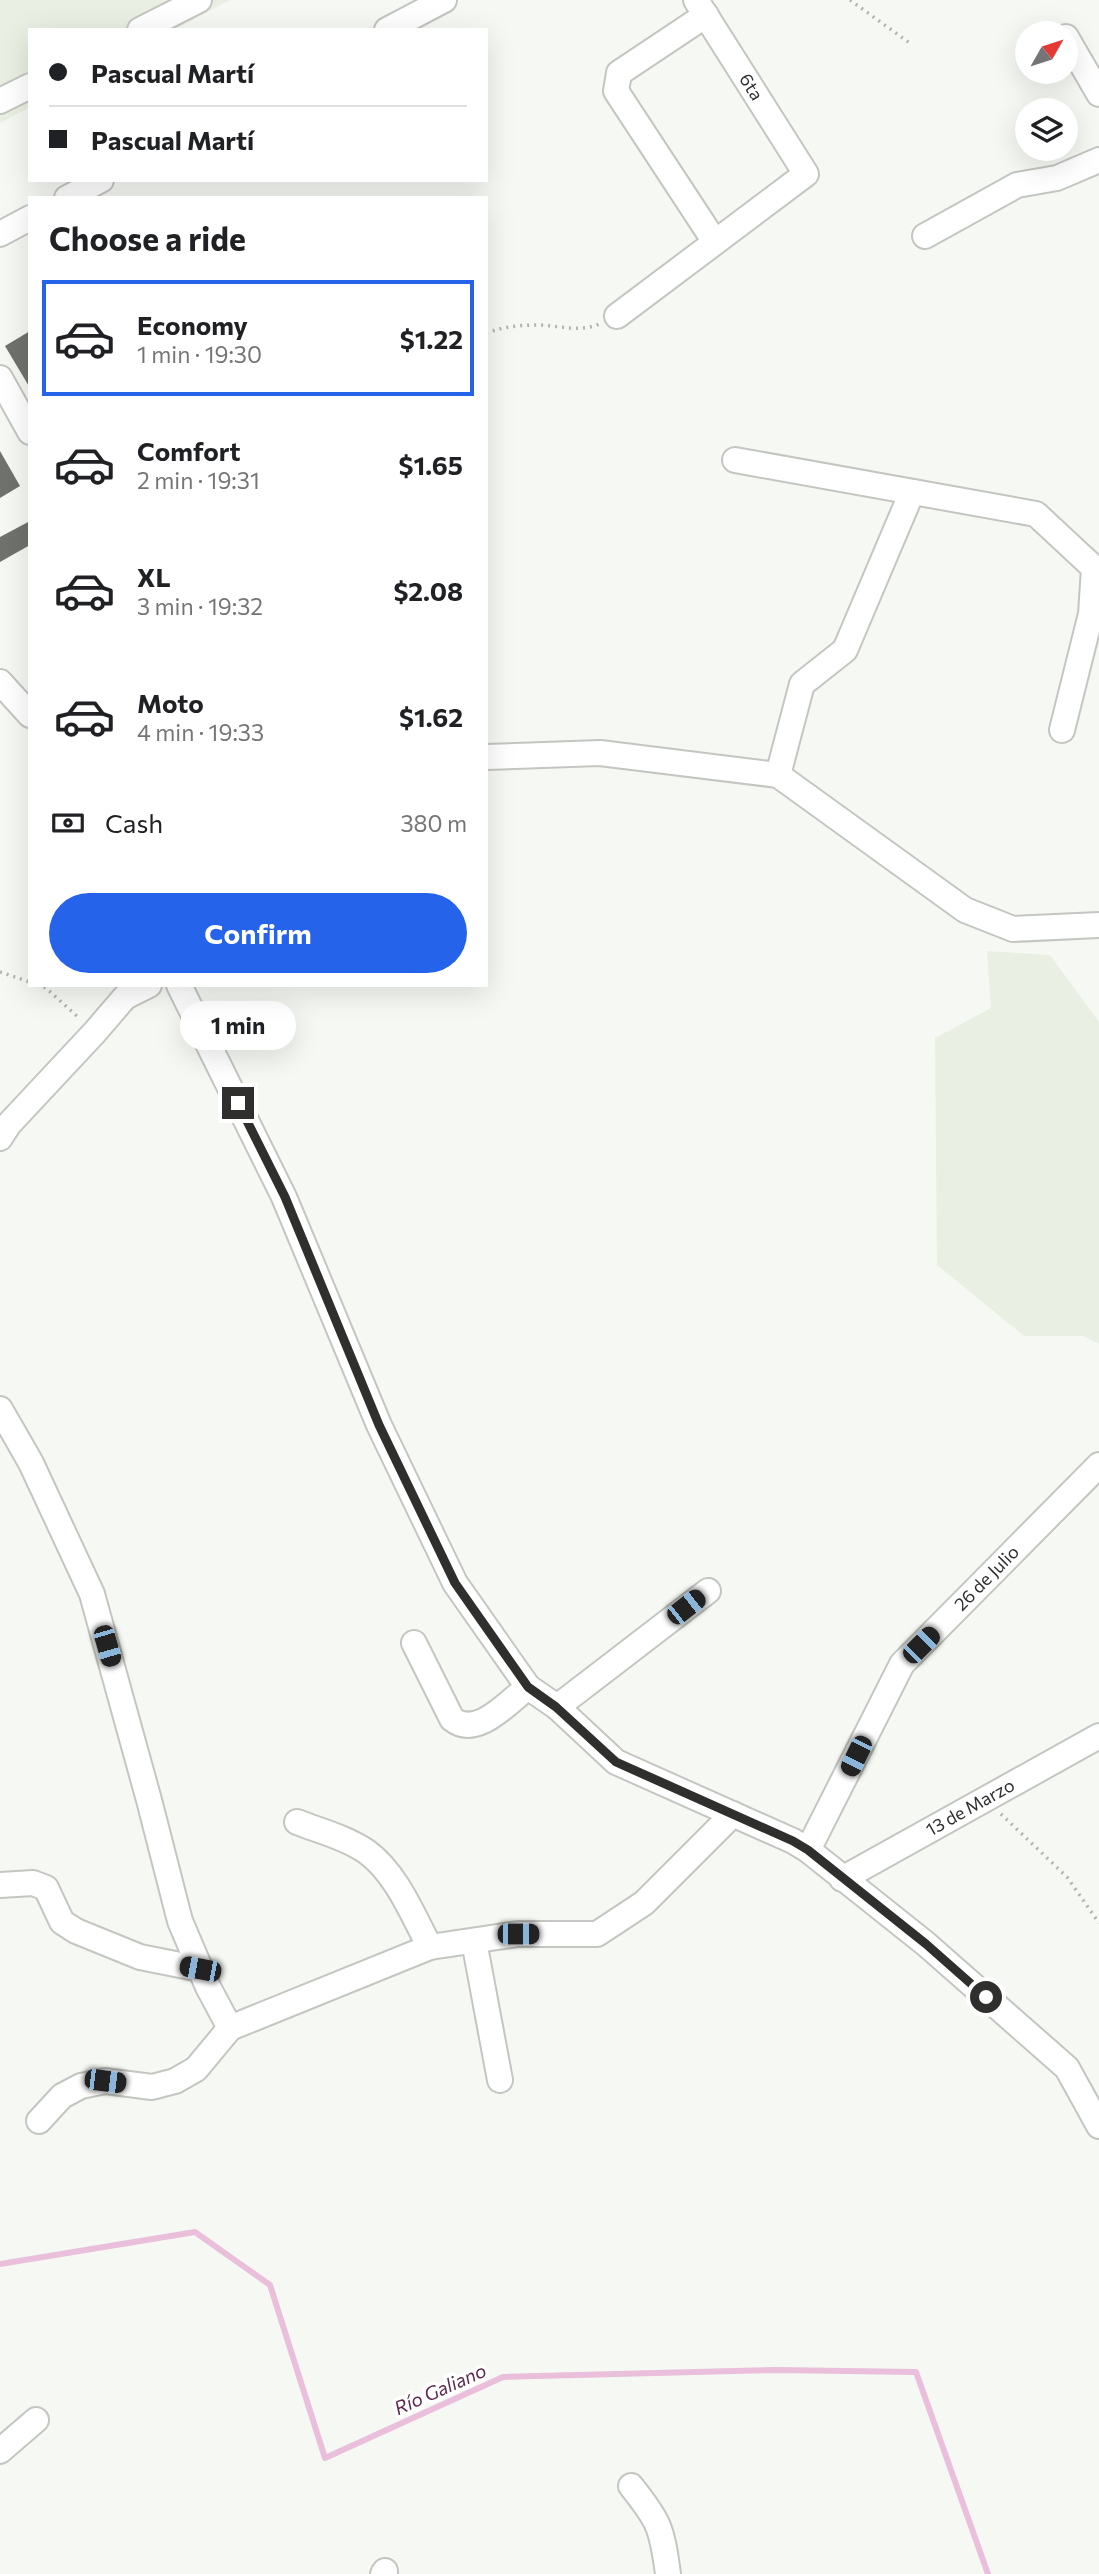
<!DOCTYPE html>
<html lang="en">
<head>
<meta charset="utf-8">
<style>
	:root { --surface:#fff; --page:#f6f6f6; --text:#202124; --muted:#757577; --line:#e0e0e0; --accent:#2563eb }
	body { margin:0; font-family:Commissioner,sans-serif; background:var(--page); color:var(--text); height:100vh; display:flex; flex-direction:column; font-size:26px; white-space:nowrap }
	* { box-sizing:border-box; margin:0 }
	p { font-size:23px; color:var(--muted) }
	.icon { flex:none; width:38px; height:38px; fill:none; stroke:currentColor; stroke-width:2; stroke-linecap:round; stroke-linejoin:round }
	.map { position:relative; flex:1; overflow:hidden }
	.sheet { position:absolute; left:28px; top:196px; width:460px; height:791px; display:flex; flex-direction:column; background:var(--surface); border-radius:0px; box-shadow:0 7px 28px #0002 }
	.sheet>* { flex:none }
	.top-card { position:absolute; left:28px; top:28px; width:460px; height:154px; border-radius:0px; box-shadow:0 7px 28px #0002; display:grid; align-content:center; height:154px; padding:0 21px; background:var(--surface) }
	.needle { width:46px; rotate:51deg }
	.tools { position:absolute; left:1015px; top:21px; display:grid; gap:14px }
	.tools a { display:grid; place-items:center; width:63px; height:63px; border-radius:50%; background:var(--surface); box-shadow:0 7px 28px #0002; font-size:35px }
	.end { position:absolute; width:32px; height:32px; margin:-16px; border:9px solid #2f302e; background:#fff; box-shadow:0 0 0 4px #fff }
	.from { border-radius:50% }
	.bubble { position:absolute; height:49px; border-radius:24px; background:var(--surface); box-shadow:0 7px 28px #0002; font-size:23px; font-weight:700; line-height:49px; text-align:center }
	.car { position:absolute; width:21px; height:42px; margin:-21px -10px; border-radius:9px; box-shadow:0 0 5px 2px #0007; background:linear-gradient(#222 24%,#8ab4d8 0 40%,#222 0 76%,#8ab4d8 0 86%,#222 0) }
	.top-card b { display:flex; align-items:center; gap:24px; height:66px; font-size:26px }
	.top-card b+b { border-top:2px solid var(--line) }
	.top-card i { width:18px; height:18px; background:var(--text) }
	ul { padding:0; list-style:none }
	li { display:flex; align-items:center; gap:21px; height:116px; margin:0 14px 10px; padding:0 7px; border:4px solid transparent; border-radius:0px }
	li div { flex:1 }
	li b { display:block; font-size:26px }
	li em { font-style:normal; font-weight:700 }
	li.selected { border-color:var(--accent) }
	li>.icon { width:63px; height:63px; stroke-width:1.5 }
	h2 { padding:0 21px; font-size:32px; line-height:84px }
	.pay { display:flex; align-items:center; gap:18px; height:77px; padding:0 21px; font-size:26px }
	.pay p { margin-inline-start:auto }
	.action { display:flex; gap:14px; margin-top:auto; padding:14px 21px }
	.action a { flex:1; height:80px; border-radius:42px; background:var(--accent); color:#fff; font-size:28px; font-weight:700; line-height:80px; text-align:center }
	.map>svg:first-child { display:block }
	.built { fill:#e9efe2 }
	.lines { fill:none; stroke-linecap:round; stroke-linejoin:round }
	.stream { stroke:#eabfdb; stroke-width:6 }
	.building { fill:#70726d }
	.minor-casing { stroke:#c4c6c1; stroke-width:28 }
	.path { stroke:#b2b4af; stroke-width:3.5; stroke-dasharray:2 5; stroke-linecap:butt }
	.minor { stroke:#fff; stroke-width:24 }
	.route { stroke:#2f302e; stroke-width:9 }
	.labels { text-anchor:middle; stroke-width:7; stroke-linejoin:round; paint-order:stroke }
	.street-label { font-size:18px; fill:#2f302e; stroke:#fff }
	.water-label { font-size:19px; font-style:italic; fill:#5c284d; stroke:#fff }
</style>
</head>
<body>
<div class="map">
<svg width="1099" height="2574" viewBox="0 0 1099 2574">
	<rect width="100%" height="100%" fill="#f6f9f3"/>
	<path class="built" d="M0,0H230L174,30H30V107L0,123Z
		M987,951L1050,955L1099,1022V1344L1083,1336H1024L937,1265L935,1038L991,1008Z"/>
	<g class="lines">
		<path class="stream" d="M0,2264L195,2232L270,2285L325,2458L503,2377L776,2370L916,2372L988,2574"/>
	</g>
	<path class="building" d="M30,331V388L5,346Z
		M0,451L20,486L0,498Z
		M30,521V545L0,562V537Z"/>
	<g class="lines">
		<g class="minor-casing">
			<g id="minor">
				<path d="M706,15L619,73L616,91L715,242"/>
				<path d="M140,30L199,0"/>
				<path d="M387,30L444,0"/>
				<path d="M1066,37L1099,94"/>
				<path d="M0,101L30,86"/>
				<path d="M67,198L101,180"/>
				<path d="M0,234L30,218"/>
				<path d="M925,236L1017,185L1057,178L1099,160"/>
				<path d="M617,316L806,174L696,0"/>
				<path d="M0,378L30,432"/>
				<path d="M735,460L1036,514L1094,568L1091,614L1062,730"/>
				<path d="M0,682L30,715"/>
				<path d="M486,757L600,753L778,775L965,910L1013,929L1099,925"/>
				<path d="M778,775L802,684L845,650L912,492"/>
				<path d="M179,985L284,1197L379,1425L455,1583L528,1687L557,1707L616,1762L793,1841L808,1850L926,1944L1067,2068L1099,2126"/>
				<path d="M0,1138L9,1124L95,1032L125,997L149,985"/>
				<path d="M0,1409L31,1463L92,1594L149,1800L180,1921L208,1987L230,2028"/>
				<path d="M414,1643L452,1719C477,1739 508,1702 528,1687"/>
				<path d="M557,1707L708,1591"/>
				<path d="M297,1822C320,1831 347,1838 367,1852C397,1874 413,1916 430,1947"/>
				<path id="s1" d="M808,1850L902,1664L1099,1465"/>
				<path id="s2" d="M842,1879L1099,1736"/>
				<path d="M0,1885L33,1883L46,1888L62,1922L76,1931L140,1957L200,1969"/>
				<path d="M474,1941L500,2080"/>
				<path d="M39,2121L62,2096L81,2086L105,2081L152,2087L175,2081L196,2069L230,2028L430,1947L518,1934H597L644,1903L733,1814"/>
				<path d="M0,2451L36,2420"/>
				<path d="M631,2486C660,2522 662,2529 668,2574"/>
				<path d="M383,2574L385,2571"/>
			</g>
		</g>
		<path class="path" d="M850,0L911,44
			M486,333C503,327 520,325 537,325C558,325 579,333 599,324
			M0,972L30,982
			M37,985L46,988L79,1018
			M1001,1814L1067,1877L1099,1923"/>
		<use href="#minor" class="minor"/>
	</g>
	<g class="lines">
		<path class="route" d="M238,1103L285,1197L379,1425L455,1583L528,1687L556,1707L616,1762L793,1841L808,1850L926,1944L986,1997"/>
	</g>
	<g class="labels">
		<g class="street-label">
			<text transform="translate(751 87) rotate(58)" y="6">6ta</text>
			<text dy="6" stroke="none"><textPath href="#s1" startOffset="329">26 de Julio</textPath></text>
			<text dy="6" stroke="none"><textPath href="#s2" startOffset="147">13 de Marzo</textPath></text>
		</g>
		<g class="water-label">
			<text transform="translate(440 2389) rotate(-24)" y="7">Río Galiano</text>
		</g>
	</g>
</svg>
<div class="tools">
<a><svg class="needle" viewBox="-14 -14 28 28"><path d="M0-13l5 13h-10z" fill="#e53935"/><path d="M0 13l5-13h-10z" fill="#757577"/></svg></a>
<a><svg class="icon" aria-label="layers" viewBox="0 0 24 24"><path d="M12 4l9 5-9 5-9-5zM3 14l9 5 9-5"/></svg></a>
</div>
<i class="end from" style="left:986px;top:1997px"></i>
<i class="end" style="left:238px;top:1103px"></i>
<div class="bubble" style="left:180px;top:1001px;width:116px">1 min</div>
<i class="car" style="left:686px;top:1607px;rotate:52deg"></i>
<i class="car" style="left:921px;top:1645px;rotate:45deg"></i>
<i class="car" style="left:107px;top:1646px;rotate:164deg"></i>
<i class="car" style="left:856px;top:1756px;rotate:206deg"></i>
<i class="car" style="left:518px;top:1934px;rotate:90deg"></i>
<i class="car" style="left:200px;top:1969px;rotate:281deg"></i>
<i class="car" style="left:105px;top:2081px;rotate:97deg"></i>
<div class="top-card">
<b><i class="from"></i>Pascual Martí</b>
<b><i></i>Pascual Martí</b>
</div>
<section class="sheet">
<h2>Choose a ride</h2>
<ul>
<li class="selected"><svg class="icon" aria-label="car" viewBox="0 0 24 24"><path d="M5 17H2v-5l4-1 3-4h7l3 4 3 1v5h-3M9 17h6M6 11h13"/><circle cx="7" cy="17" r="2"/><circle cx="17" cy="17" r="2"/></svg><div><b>Economy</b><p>1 min · 19:30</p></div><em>$1.22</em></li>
<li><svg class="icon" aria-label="car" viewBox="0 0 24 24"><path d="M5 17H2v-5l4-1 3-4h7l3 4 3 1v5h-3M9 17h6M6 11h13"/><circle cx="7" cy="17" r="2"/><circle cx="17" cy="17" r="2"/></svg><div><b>Comfort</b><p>2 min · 19:31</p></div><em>$1.65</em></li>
<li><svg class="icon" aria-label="car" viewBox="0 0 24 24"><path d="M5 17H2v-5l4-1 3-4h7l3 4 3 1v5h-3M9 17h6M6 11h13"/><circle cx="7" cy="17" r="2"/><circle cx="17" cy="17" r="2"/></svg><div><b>XL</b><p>3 min · 19:32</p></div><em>$2.08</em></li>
<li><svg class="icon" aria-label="car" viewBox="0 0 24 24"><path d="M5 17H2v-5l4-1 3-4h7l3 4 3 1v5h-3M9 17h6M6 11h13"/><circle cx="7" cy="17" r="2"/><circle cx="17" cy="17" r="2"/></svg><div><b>Moto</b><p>4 min · 19:33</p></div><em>$1.62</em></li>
</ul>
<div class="pay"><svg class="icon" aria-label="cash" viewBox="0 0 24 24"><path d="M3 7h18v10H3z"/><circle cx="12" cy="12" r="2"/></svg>Cash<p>380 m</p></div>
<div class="action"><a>Confirm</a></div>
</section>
</div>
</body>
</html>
